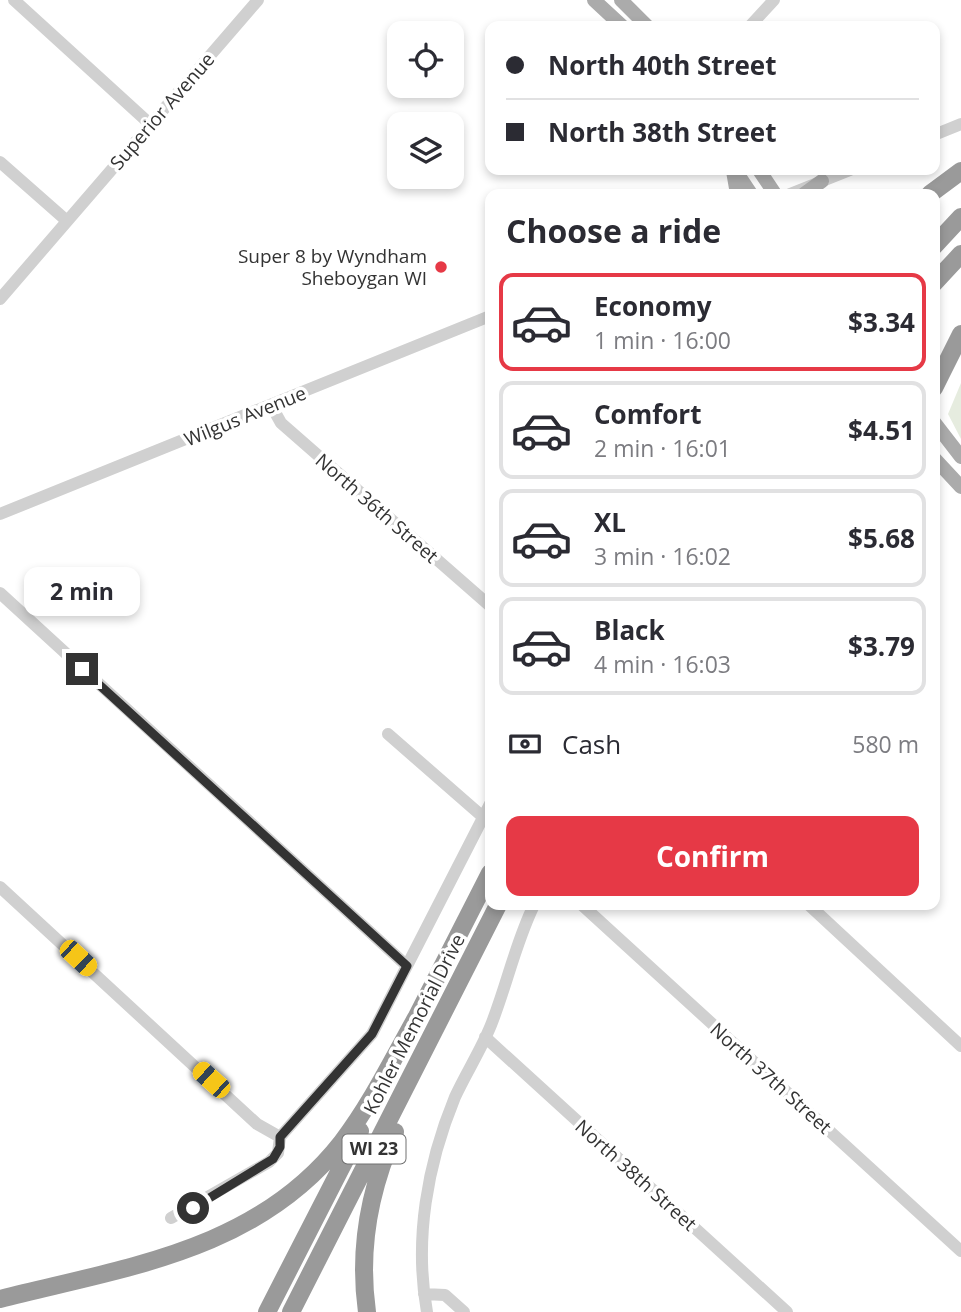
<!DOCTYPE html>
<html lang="en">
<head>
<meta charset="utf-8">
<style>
	:root { --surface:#fff; --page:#f7f7f7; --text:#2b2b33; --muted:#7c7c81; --line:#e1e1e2; --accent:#e63946 }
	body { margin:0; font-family:"Open Sans",sans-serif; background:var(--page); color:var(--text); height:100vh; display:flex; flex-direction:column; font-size:26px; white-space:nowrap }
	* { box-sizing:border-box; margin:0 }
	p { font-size:23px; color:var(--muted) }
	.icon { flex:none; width:38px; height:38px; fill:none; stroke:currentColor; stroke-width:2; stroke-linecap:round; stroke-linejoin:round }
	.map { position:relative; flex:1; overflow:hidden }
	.drawer { position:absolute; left:485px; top:189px; width:455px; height:721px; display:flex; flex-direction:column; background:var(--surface); border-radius:14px; box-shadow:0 4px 10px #0003 }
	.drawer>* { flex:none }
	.banner { position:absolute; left:485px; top:21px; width:455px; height:154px; border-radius:14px; box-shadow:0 4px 10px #0003; display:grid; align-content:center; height:154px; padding:0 21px; background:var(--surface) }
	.tools { position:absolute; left:387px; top:21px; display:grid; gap:14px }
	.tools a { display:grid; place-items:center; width:77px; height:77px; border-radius:14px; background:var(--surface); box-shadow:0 4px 10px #0003; font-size:35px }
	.end { position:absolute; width:32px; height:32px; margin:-16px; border:9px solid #333; background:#fff; box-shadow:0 0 0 4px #fff }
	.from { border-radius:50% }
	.bubble { position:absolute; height:49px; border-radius:14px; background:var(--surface); box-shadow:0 4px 10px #0003; font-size:23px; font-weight:700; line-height:49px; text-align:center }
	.car { position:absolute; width:21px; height:42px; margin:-21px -10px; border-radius:9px; box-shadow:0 0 5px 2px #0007; background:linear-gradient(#f5c518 24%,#345 0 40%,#f5c518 0 76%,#345 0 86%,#f5c518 0) }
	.banner b { display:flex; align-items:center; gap:24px; height:66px; font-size:26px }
	.banner b+b { border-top:2px solid var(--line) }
	.banner i { width:18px; height:18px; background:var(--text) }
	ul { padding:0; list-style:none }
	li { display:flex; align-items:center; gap:21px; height:98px; margin:0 14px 10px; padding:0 7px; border:4px solid var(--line); border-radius:14px }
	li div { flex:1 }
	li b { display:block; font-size:26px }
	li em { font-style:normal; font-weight:700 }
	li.current { border-color:var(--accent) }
	li>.icon { width:63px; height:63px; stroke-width:1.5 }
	h2 { padding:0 21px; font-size:32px; line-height:84px }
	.pay { display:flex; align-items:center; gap:18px; height:77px; padding:0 21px; font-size:26px }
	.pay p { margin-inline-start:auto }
	.primary-button { display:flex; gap:14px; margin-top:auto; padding:14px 21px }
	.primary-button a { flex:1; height:80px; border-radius:14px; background:var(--accent); color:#fff; font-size:28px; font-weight:700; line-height:80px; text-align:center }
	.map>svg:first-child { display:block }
	.green { fill:#e6ecdf }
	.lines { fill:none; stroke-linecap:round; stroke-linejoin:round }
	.minor { stroke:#d0d0d0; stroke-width:12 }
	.major { stroke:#ababab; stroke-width:14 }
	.highway { stroke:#9a9a9a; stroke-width:18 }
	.route { stroke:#333; stroke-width:9 }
	.poi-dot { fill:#e63946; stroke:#fff; stroke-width:2.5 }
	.labels { text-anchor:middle; stroke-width:7; stroke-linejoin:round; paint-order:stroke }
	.shield { fill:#fff; stroke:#707070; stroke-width:2 }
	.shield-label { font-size:18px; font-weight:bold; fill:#333 }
	.street-label { font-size:19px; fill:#333; stroke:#fff }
	.poi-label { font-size:19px; fill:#333; stroke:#fff; text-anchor:end }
</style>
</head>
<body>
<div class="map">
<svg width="961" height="1312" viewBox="0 0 961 1312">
	<rect width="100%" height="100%" fill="#fff"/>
	<path class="green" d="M961,383V439L948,414Z"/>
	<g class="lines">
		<path class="minor" d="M14,0L150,124
			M750,26L774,0
			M934,135L961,124
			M0,162L67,221
			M790,194L850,170
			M0,299L258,0
			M271,405L281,423L490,606
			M0,514L490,316
			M0,593L407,966
			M388,734L483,817
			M0,887L257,1124L280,1137
			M582,905L961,1251
			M809,905L961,1046
			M485,1037L787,1312
			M280,1137L372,1034L490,804
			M171,1218L269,1162L278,1153L280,1137
			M424,1294L445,1295L464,1312
			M427,1312C414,1240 427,1165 455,1097C466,1073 481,1050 491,1025C507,985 515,944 534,905"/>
		<path class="major" d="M594,0L622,26
			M621,0L647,26
			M735,170L751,194
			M759,170L775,194
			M733,171L737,194
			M804,194L822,181
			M934,422L961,457
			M934,458L961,487"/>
		<path class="highway" d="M930,194L961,171
			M934,246L961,217
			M934,283L961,254
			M934,388L961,334
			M411,1028L490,873
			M0,1299C126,1267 257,1251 342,1142C371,1104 393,1059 416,1018
			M267,1312L360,1131
			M291,1312L498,905
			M367,1312C358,1248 369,1190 395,1132"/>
	</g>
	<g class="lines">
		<path class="route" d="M82,669L407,966L372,1034L280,1137V1147L273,1159L193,1208"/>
	</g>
	<circle class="poi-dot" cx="441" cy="267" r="7"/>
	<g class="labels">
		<rect class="shield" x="342.5" y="1134.5" width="63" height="29" rx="5"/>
		<g class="shield-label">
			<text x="374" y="1155">WI 23</text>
		</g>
		<g class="street-label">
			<text transform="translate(162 111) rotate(-49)" y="7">Superior Avenue</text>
			<text transform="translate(245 416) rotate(-22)" y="7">Wilgus Avenue</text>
			<text transform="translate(377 508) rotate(41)" y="7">North 36th Street</text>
			<text transform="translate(414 1024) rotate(-63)" y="7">Kohler Memorial Drive</text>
			<text transform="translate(771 1078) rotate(42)" y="7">North 37th Street</text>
			<text transform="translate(636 1175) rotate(42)" y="7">North 38th Street</text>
		</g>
		<g class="poi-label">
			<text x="427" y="263">Super 8 by Wyndham<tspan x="427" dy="22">Sheboygan WI</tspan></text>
		</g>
	</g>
</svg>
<div class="tools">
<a><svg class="icon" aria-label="locate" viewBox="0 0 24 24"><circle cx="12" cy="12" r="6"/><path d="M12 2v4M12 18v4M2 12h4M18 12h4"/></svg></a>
<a><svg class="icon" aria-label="layers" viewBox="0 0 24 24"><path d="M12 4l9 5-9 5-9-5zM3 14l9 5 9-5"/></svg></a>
</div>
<i class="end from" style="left:193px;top:1208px"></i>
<i class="end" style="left:82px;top:669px"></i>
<div class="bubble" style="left:24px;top:567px;width:116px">2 min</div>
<i class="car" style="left:78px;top:958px;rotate:133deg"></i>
<i class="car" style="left:211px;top:1080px;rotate:312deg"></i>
<div class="banner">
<b><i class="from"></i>North 40th Street</b>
<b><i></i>North 38th Street</b>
</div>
<section class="drawer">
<h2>Choose a ride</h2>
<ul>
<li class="current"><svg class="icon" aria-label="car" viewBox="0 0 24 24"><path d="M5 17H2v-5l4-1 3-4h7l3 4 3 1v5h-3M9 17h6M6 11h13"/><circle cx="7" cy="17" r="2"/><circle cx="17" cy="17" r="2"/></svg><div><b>Economy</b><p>1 min · 16:00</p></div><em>$3.34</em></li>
<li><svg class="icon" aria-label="car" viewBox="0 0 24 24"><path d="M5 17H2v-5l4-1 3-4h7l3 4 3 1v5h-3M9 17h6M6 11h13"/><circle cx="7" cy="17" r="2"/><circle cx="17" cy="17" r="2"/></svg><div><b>Comfort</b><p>2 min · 16:01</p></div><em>$4.51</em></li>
<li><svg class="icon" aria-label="car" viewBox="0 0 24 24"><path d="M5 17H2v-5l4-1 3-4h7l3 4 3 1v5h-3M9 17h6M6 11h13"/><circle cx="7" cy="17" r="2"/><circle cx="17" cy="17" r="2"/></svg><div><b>XL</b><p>3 min · 16:02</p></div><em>$5.68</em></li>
<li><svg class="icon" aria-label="car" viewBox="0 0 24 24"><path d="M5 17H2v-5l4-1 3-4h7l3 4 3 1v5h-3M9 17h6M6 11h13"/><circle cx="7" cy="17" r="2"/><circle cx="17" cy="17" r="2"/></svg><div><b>Black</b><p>4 min · 16:03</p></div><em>$3.79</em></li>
</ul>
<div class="pay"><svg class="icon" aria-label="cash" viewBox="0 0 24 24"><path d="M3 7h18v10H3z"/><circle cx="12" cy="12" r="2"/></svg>Cash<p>580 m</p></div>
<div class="primary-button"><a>Confirm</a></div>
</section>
</div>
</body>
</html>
